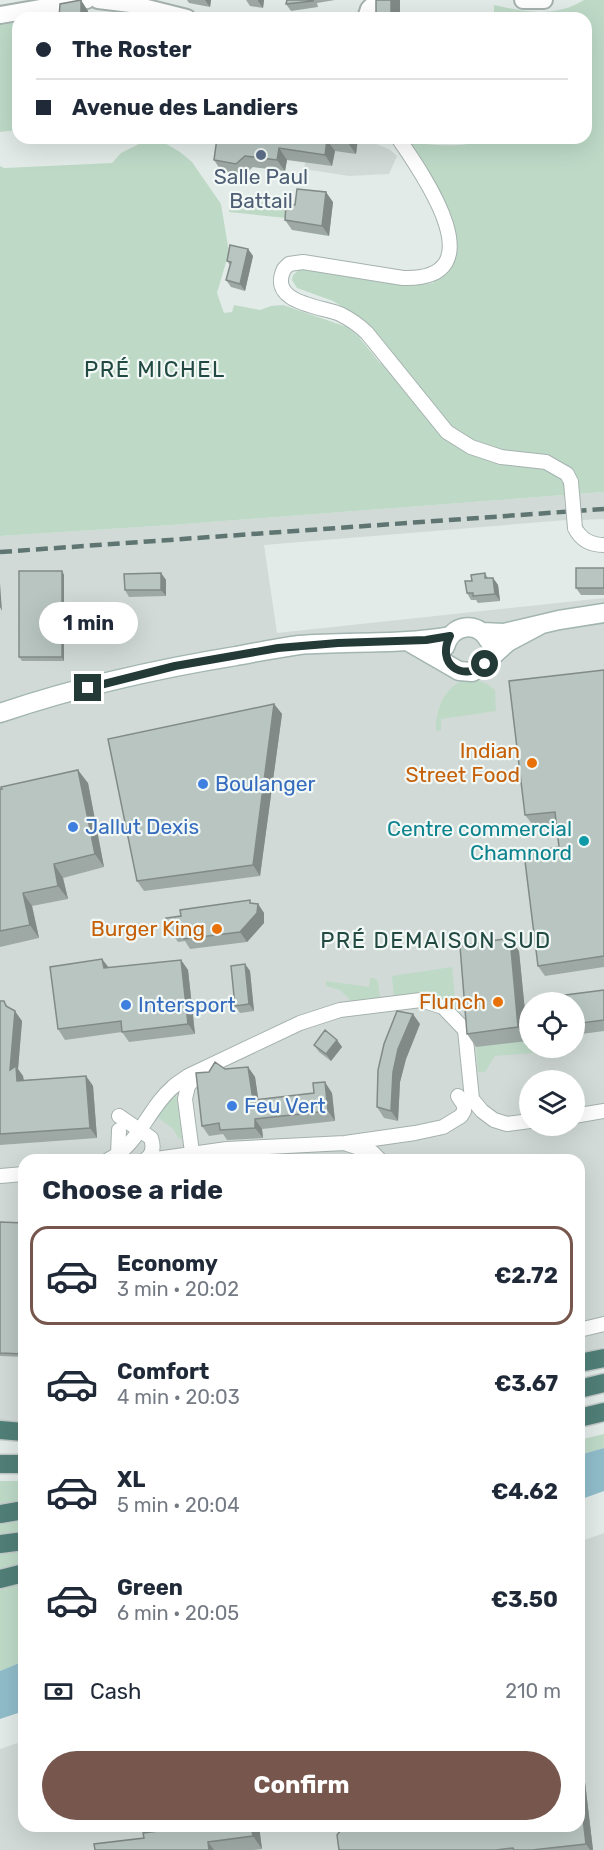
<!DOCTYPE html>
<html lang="en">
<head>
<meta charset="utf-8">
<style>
	:root { --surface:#fff; --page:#f2f2f3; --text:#1f2937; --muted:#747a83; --line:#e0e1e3; --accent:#77574d }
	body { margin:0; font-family:Rubik,sans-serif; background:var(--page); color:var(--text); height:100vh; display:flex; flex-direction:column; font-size:22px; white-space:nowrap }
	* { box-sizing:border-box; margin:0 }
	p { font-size:20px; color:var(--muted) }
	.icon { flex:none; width:33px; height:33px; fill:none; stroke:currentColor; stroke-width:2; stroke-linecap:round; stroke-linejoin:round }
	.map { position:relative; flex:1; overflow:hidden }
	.side { position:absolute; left:18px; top:1154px; width:567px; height:678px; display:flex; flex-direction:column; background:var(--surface); border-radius:18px; box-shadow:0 6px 24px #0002 }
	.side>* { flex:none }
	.hud { position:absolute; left:12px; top:12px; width:580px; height:132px; border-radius:18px; box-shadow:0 6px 24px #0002; display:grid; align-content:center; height:132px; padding:0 24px; background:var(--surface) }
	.fabs { position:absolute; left:519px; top:992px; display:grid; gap:12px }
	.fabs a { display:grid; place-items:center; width:66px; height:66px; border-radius:50%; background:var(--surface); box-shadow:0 6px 24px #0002; font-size:30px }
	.end { position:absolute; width:27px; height:27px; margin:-14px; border:8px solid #243a36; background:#fff; box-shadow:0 0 0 3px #fff }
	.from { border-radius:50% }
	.bubble { position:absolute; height:42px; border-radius:21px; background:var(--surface); box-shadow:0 6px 24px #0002; font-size:20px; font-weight:700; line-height:42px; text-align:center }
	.hud b { display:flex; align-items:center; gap:21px; height:57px; font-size:22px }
	.hud b+b { border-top:2px solid var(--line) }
	.hud i { width:15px; height:15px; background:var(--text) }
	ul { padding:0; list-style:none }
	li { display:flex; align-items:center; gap:18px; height:99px; margin:0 12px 9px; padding:0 12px; border:3px solid transparent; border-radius:18px }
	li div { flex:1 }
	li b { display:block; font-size:22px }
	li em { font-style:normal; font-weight:700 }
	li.current { border-color:var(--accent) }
	li>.icon { width:54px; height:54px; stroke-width:1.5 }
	h2 { padding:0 24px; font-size:27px; line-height:72px }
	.pay { display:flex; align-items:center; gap:15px; height:66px; padding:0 24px; font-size:22px }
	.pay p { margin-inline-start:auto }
	.primary-button { display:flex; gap:12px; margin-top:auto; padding:12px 24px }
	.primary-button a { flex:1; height:69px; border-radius:36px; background:var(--accent); color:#fff; font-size:24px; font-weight:700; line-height:69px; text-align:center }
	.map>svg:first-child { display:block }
	.built { fill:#d1dad7; fill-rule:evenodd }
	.green { fill:#bedac7 }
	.water { fill:#90bcca }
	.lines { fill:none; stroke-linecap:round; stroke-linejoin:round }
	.minor-casing { stroke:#a5b2af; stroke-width:16 }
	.tertiary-casing { stroke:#a5b2af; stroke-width:20 }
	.secondary-casing { stroke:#a2b5b0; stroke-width:21 }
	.trunk-casing { stroke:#c2c8c7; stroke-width:21 }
	.minor { stroke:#fff; stroke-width:14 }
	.tertiary { stroke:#fff; stroke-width:16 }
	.secondary { stroke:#fff; stroke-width:18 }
	.trunk { stroke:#507f78; stroke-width:18 }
	.rail { stroke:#5f7571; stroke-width:4.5; stroke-dasharray:12 6; stroke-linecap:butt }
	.minor-bridge-casing { stroke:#a5b2af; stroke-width:16; stroke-linecap:butt }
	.minor-bridge { stroke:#fff; stroke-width:14 }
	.wall { fill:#9ea9a6 }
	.shaded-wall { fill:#818a87 }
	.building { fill:#b8c5c1; stroke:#818a87; stroke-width:1.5 }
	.route { stroke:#243a36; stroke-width:8 }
	.service-dot { fill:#5c6f8a; stroke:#f2f8f5; stroke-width:2 }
	.food-dot { fill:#e8710a; stroke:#f2f8f5; stroke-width:2 }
	.shop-dot { fill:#3f7fe0; stroke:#f2f8f5; stroke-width:2 }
	.culture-dot { fill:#0f9aa8; stroke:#f2f8f5; stroke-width:2 }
	.labels { text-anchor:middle; stroke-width:4.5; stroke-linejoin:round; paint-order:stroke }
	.service-label { font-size:21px; fill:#4e5e75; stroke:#f2f8f5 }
	.food-label { font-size:21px; fill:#c56008; stroke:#f2f8f5; text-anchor:end }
	.shop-label { font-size:21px; fill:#366cbe; stroke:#f2f8f5; text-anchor:start }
	.culture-label { font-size:21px; fill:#0d838f; stroke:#f2f8f5; text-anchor:end }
	.neighbourhood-label { font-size:22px; letter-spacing:1.5px; fill:#224a43; stroke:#f2f8f5 }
</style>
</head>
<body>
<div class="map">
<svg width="604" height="1850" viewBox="0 0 604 1850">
	<rect width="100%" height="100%" fill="#e2ebe8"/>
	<path class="built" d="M309,138H361L389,149L397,156L389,174L349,176L304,169Z
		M604,492V519L581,520L579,494Z
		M564,495L566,520L264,545L277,633L604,598V1347L579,1354V1160H24V1435H0V536L172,525ZM530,1002H574V1047H530ZM530,1080H574V1125H530Z
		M604,1533V1850H0V1749L24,1741V1826H579V1542Z"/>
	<path class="green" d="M584,0H604V492L172,525L0,536V166L4,168L112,163L121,153L143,142H163L180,152L192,162L221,204L229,252L217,293L224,313L232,312L234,305L260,310L271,306L283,305L347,327L358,336L380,363L403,370L366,321L333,301L297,288L292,280L293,275L300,269H309L407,286L433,283L453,243L399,141C419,143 467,151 482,138H586V18H494V5C525,12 555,18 584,0Z
		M18,19V130L0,132V22Z
		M231,199L287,204L286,218L229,212Z
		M474,679L487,684L495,690L496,711L441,719V730L436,731C435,708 447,679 474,679Z
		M452,967L456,1010L394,998L392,976Z
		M370,978H374L378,981L380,999L352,1002L340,990L326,986V981L369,987Z
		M529,1040L530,1047H552L545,1052L495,1056L485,1072H478L476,1047Z
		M176,1093L182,1138L179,1139L173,1129L156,1116L171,1094Z
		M604,1434V1448L579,1455V1440Z
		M0,1481H24V1661L0,1671Z"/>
	<path class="water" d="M604,1448V1491L579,1500V1455Z
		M24,1661V1711L0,1719V1671Z"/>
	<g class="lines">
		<g class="minor-casing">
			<path id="minor" d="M398,138C423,174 498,281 403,278L303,262L289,264L284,269C268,303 319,306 340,314C350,319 359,325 367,333L447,432L471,447L501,457L546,462L567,474L571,482
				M575,528C581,540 591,545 604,545
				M119,1116L151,1138C154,1147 153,1155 145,1160
				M574,1116L604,1111
				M347,1144L372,1152L380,1160
				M118,1155L119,1130
				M108,1160C139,1145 148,1108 173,1087C177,1083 183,1080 188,1076L300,1023L340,1010L421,1000L443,1007L465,1030L472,1099L482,1111L494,1120L507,1124L530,1121
				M149,1160L227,1149L345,1143L415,1133L443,1127L461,1116L464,1111V1105L458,1096
				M193,1160L185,1099L188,1086L199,1073
				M0,1176L24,1174
				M579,1330L604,1324"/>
		</g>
		<g class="tertiary-casing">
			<path id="tertiary" d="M98,0L131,4L187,18
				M523,0H544
				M0,15L87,0
				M366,18L369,9L378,0"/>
		</g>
		<g class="secondary-casing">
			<path id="secondary" d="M482,632L504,633L559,620L604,613
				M407,641L459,671L472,672L485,665L489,659L508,642L540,625
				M445,647C451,624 478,620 489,641
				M0,713C77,687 156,669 236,656C257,652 278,648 299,645C349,641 400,645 450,636"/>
		</g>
		<g class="trunk-casing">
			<path id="trunk" d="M579,1363L604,1358
				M579,1389L604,1383
				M579,1418L604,1412
				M0,1430L24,1432
				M0,1464H24
				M0,1514L24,1510
				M0,1544L24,1541
				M0,1579L24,1573"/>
		</g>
		<use href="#minor" class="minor"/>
		<use href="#tertiary" class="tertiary"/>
		<use href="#secondary" class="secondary"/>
		<use href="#trunk" class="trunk"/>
		<path class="rail" d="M0,552L604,509"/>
		<g class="minor-bridge-casing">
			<path id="minor-bridge" d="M571,482L575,528"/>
		</g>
		<use href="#minor-bridge" class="minor-bridge"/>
	</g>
	<path class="wall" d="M187,0H211L210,7L189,3Z
		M246,0H264L263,8L250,6Z
		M287,0H335L317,3L318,7L291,11L286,4Z
		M217,138H358L356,154L335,151L332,166L287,160L285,171L253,167L244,175L222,172L214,160Z
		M333,202L329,236L292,230L285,220L295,205Z
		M248,249L253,256L245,291L231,287L226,280L230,265L227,261Z
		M604,568V595H581L576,588Z
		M62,571L64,575V661H22L19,657Z
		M161,573L166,580V596L129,597L125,590Z
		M485,573L488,578H493L498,585L500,601L478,603L476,600H471L467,593L472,581Z
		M604,670V967L545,976L538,966L559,847L556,823L533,825L525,815Z
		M274,704L282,714L260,876L144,891L137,881Z
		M88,783L104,867L63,878L68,899L32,906L39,938L0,947V789Z
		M258,904L264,913V923L247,942L190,949L185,941L178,942L171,932L181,916Z
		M519,951L528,1041L476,1047L467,1034Z
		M181,960L188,970L195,1034L129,1042L122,1032L65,1040L58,1029L108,968Z
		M245,964L250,971L254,1011L240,1013L235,1006Z
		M604,990V1031L574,1035V1002Z
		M0,1001H4L8,1007L22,1021L18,1069L23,1076L24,1080L86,1076L93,1086L97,1138L0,1145Z
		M420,1024L406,1059L400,1082L398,1121L384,1118L377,1107Z
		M337,1040L342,1047L331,1061L319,1052L314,1045Z
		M248,1067L255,1077L258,1099L332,1093L335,1121L262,1129L263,1138L227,1140L223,1134L209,1136L202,1126L225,1069Z
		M0,1222L24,1223V1357L0,1356Z
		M579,1731L593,1850H339L579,1826Z
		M259,1826L262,1849L253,1850H95Z"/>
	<path class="shaded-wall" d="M81,0L88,11V18H81Z
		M205,0H211L210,7Z
		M258,0H264L263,8L258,1Z
		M391,0H400V18H391Z
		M349,138H358L356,154L348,143Z
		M327,140L335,151L332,166L325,155Z
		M279,148L287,160L285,171L277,160Z
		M326,192L333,202L329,236L322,226Z
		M248,249L253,256L245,291L240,284Z
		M62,571L64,575V661L62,657Z
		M161,573L166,580V596L161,590Z
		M493,578L498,585L500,601L495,594Z
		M0,583L2,611L0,607Z
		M274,704L282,714L260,876L253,865Z
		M78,770L88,783L104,867L95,854Z
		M54,864L63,878L68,899L58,886Z
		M23,893L32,906L39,938L30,925Z
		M258,904L264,913V923L247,942L240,932Z
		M510,938L519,951L528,1041L518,1027Z
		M102,959L110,969L104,968Z
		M181,960L188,970L195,1034L188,1024Z
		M245,964L250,971L254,1011L249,1004Z
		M15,1011L22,1021L18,1069L23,1076L25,1091L10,1070Z
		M413,1014L420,1024L406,1059L400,1082L398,1121L391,1111L393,1072L398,1049Z
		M337,1040L342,1047L331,1061L326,1054Z
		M248,1067L255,1077L260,1110L253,1100Z
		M86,1076L93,1086L97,1138L90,1128Z
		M325,1082L332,1093L335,1121L328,1111Z
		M255,1119L262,1129L263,1138L255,1128Z
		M579,1731L593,1850H590L586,1844L579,1784Z
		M251,1826H259L262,1849L253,1836Z
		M208,1842L214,1850H209Z"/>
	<path class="building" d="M81,0V18H59L60,4Z
		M287,0H313V1L286,4Z
		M376,0H391V18H376Z
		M217,138H349L348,143L327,140L325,155L279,148L277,160L245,156L236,164L214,160Z
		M297,189L326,192L322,226L285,220L286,204L295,205Z
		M230,245L248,249L240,284L226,280L231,262L227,261Z
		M576,568H604V588H576Z
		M19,571H62V657H19Z
		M161,573V590H125L124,574Z
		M485,573V578H493L495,594L473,596V593H467L465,581H472L471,575Z
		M604,670V956L538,966L524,853L559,847L555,812L525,815L509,681Z
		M274,704L253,865L137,881L108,739Z
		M78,770L95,854L54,864L58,886L23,893L30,925L0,931V789H2L1,787Z
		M250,900V903L258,904L257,913L240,932L184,939L183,931L171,932L166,918L181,916L180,910Z
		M510,938L518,1027L467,1034L460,946Z
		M102,959L104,968L181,960L188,1024L122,1032L121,1021L58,1029L50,967Z
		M245,964L249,1004L235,1006L231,966Z
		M604,990V1020L574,1024V1002H559L558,996Z
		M0,1001H4L6,1006L15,1011L10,1070L16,1066L17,1081L86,1076L90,1128L0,1134Z
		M397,1011L413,1014L398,1049L393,1072L391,1111L377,1107L378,1070L384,1044Z
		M325,1030L337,1040L326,1054L314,1045Z
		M215,1062L225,1069L248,1067L253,1100L314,1093L313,1083L325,1082L328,1111L255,1119V1128L220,1130L219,1123L202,1126L196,1073L209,1072Z
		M0,1222L24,1223V1354L0,1353Z
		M21,1759H24V1782Z
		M579,1784L586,1844L532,1850H514L513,1848L496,1850H339L337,1835L344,1826H579Z
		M182,1826H251L253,1836L208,1842L209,1850H95L94,1844L144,1838L143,1833L183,1828Z"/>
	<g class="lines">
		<path class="route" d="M88,688L175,666L278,648L338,643L426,640L450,636C436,663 461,683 485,664"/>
	</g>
	<circle class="service-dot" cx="261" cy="155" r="6"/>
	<g class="food-dot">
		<circle cx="532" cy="763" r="6"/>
		<circle cx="217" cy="929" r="6"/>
		<circle cx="498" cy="1002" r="6"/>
	</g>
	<g class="shop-dot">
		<circle cx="203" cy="784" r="6"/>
		<circle cx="73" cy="827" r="6"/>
		<circle cx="126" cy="1005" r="6"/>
		<circle cx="232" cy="1106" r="6"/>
	</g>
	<circle class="culture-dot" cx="584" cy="841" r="6"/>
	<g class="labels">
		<g class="service-label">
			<text x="261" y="184">Salle Paul<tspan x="261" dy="24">Battail</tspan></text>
		</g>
		<g class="food-label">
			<text x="520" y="758">Indian<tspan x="520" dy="24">Street Food</tspan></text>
			<text x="205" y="936">Burger King</text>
			<text x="486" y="1009">Flunch</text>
		</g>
		<g class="shop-label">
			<text x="215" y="791">Boulanger</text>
			<text x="85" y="834">Jallut Dexis</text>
			<text x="138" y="1012">Intersport</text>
			<text x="244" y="1113">Feu Vert</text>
		</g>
		<g class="culture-label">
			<text x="572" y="836">Centre commercial<tspan x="572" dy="24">Chamnord</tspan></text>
		</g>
		<g class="neighbourhood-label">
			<text x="155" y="377">PRÉ MICHEL</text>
			<text x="436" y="948">PRÉ DEMAISON SUD</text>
		</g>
	</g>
</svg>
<div class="fabs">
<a><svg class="icon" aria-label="locate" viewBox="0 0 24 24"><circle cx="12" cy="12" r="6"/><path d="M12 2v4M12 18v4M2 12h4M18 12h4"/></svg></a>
<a><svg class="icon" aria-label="layers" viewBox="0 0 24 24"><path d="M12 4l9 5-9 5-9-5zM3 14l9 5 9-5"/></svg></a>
</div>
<i class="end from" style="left:485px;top:664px"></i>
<i class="end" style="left:88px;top:688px"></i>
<div class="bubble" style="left:39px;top:602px;width:99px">1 min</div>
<div class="hud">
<b><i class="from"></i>The Roster</b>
<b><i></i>Avenue des Landiers</b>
</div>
<section class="side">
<h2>Choose a ride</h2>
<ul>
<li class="current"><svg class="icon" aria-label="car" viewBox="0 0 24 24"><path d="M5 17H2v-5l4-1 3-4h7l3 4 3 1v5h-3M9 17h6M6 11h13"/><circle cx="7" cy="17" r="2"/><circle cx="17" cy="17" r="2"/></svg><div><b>Economy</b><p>3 min · 20:02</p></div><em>€2.72</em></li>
<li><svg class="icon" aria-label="car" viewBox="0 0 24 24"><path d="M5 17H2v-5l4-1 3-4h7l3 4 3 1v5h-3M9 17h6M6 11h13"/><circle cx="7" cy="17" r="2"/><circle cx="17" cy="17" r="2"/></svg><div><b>Comfort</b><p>4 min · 20:03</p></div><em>€3.67</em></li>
<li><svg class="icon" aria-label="car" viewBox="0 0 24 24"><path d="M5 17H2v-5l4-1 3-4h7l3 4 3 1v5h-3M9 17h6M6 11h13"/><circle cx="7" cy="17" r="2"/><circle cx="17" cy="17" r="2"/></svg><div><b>XL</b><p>5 min · 20:04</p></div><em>€4.62</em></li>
<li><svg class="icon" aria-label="car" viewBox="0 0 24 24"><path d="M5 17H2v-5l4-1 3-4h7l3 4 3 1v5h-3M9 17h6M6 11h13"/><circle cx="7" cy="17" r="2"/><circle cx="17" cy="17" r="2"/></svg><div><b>Green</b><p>6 min · 20:05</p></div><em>€3.50</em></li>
</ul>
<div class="pay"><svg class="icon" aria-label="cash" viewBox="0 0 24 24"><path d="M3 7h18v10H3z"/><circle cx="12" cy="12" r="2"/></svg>Cash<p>210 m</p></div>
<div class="primary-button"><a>Confirm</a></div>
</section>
</div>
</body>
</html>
